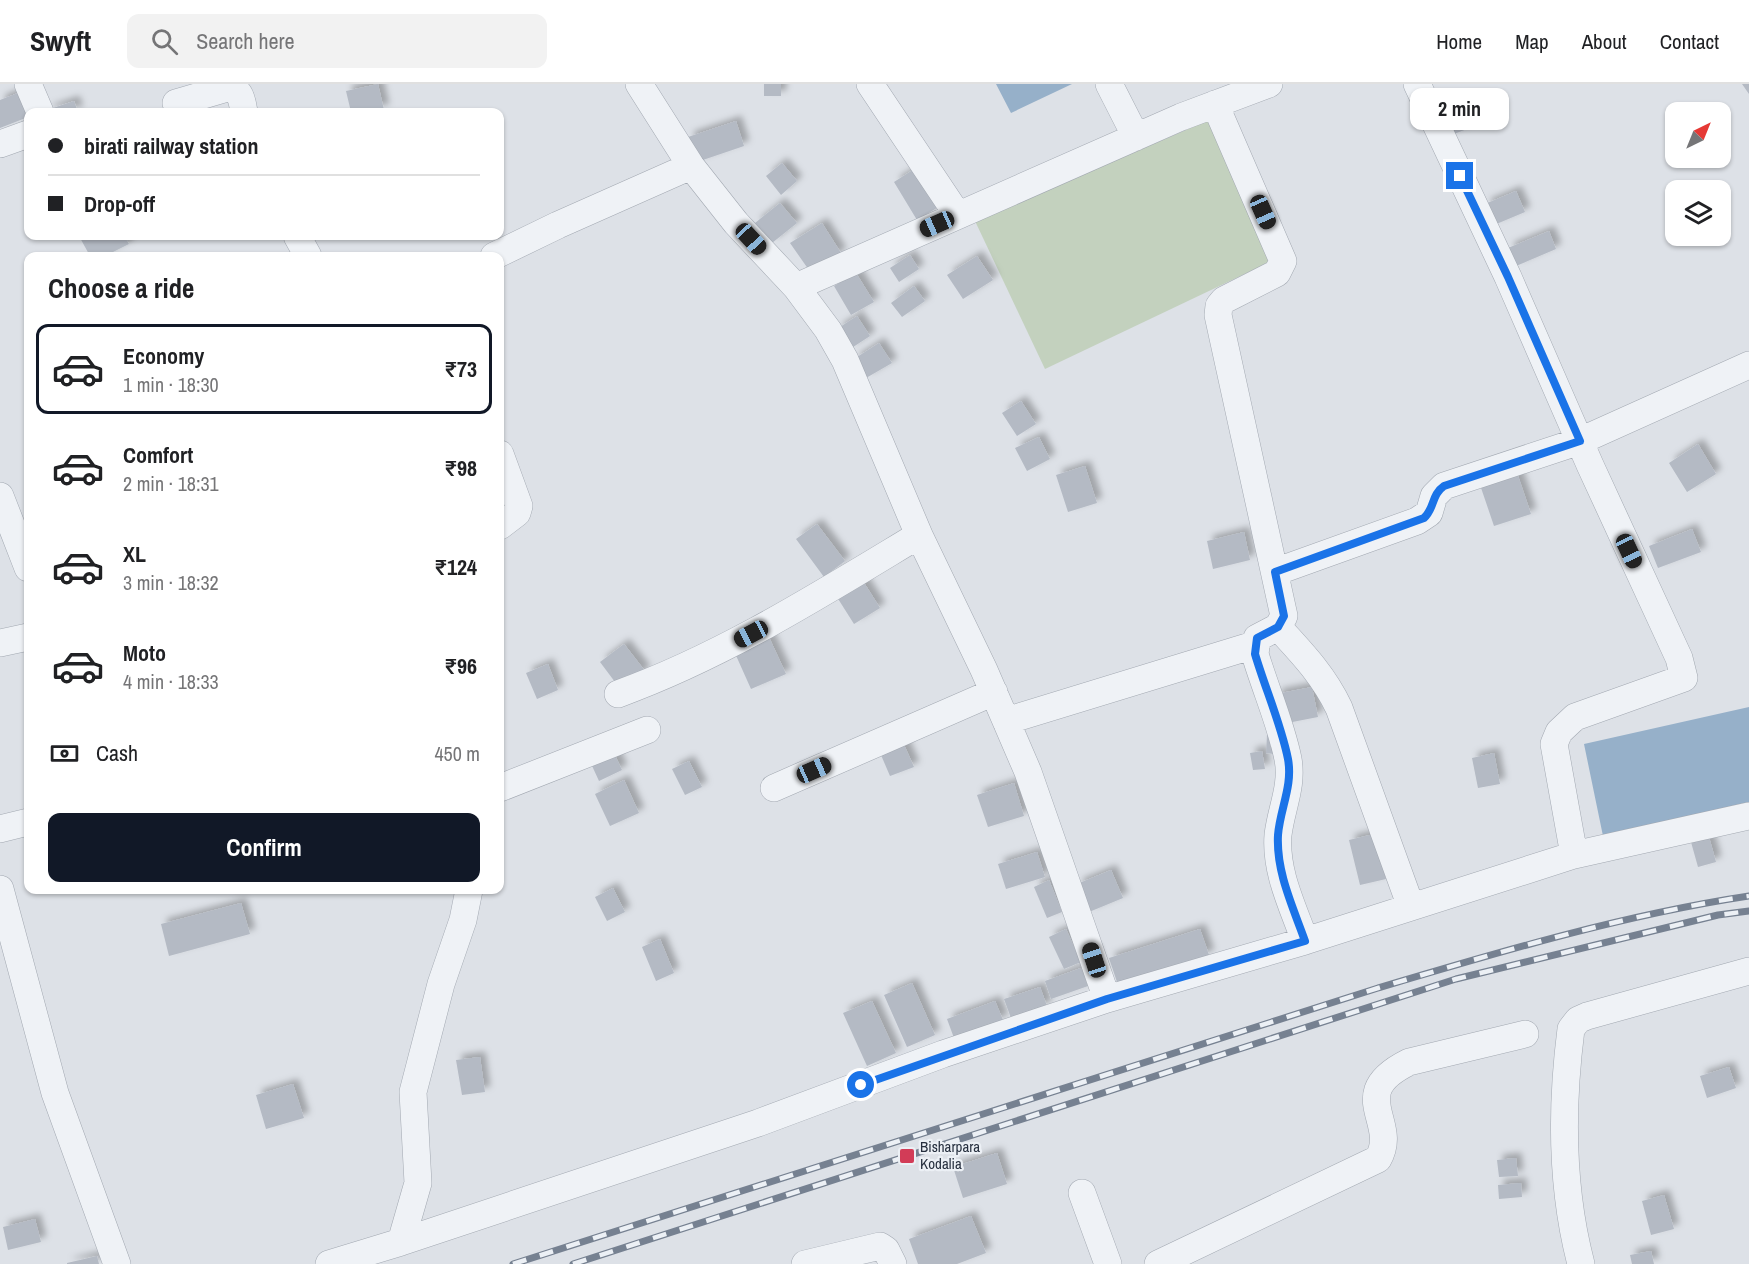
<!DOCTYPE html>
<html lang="en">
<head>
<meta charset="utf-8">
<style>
	:root { --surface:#fff; --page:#f2f2f2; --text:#202124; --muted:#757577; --line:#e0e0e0; --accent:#111827 }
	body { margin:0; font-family:"Archivo Narrow",sans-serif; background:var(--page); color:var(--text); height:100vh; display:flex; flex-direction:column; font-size:22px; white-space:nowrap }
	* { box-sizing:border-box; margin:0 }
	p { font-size:20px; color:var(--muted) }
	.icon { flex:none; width:33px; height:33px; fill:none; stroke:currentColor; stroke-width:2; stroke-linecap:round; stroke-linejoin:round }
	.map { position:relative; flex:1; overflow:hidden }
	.panel { position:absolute; left:24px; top:168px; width:480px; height:642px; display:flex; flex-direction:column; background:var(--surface); border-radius:12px; box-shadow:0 2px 4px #0004 }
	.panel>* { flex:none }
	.top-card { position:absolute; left:24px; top:24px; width:480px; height:132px; border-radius:12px; box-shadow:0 2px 4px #0004; display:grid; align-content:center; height:132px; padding:0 24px; background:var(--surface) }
	.needle { width:39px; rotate:43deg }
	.controls { position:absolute; left:1665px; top:18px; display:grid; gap:12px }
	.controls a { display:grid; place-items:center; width:66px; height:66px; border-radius:12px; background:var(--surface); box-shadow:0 2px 4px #0004; font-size:30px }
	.end { position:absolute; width:27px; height:27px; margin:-14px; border:8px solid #1a73e8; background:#fff; box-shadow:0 0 0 3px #fff }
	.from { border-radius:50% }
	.bubble { position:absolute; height:42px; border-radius:12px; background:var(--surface); box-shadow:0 2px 4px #0004; font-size:20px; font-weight:700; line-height:42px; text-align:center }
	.car { position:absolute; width:18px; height:36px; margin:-18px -9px; border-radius:8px; box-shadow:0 0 4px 2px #0007; background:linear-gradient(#222 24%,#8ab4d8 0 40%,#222 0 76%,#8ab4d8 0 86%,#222 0) }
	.top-card b { display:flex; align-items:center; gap:21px; height:57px; font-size:22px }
	.top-card b+b { border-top:2px solid var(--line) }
	.top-card i { width:15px; height:15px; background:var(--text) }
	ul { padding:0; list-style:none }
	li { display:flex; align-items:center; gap:18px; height:90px; margin:0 12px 9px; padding:0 12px; border:3px solid transparent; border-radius:12px }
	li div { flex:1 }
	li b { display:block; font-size:22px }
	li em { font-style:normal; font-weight:700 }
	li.selected { border-color:var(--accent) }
	li>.icon { width:54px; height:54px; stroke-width:1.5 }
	h2 { padding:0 24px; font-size:27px; line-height:72px }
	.pay { display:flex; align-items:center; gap:15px; height:66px; padding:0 24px; font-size:22px }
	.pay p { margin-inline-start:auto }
	.primary-button { display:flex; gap:12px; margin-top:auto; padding:12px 24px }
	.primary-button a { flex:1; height:69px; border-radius:12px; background:var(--accent); color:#fff; font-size:24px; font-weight:700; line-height:69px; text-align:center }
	header { display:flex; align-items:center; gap:36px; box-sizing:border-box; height:84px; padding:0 30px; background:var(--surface); border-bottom:2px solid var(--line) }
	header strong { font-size:28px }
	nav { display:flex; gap:33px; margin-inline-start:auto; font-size:21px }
	.search { width:420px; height:54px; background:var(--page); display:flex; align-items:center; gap:15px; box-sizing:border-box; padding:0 21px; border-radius:12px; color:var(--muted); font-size:22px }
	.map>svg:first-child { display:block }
	.green { fill:#c3d1be }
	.water { fill:#96b0c9 }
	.building { fill:#b4bac4; filter:url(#shadow) }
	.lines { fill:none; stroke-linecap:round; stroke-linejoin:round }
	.minor-casing { stroke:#a2a8b1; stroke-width:28 }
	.minor { stroke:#eff2f6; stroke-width:27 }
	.rail-casing { stroke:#768191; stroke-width:7 }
	.rail { stroke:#ecf0f5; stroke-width:4.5; stroke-dasharray:14; stroke-linecap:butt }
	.route { stroke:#1a73e8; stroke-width:8 }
	.poi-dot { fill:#d23c57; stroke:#ecf0f5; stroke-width:2 }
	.labels { text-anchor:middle; stroke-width:4.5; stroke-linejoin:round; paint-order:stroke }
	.poi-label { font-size:15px; fill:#262f3e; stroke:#ecf0f5; text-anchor:start }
</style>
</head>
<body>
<header>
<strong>Swyft</strong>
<div class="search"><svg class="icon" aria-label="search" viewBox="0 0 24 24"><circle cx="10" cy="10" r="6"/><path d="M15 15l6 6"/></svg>Search here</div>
<nav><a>Home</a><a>Map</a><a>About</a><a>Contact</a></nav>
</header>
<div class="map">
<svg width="1749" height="1180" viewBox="0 0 1749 1180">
	<defs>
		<filter id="shadow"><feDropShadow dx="5.5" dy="-5.5" stdDeviation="3" flood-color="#0004"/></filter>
	</defs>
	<rect width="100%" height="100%" fill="#dde1e7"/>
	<path class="green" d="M1209,36L1276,175L1045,285L975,137Z"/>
	<path class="water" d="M996,0H1072L1011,29Z
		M1749,623V718L1603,752L1584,660Z"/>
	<path class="building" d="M378,0L384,26L351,28L346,7Z
		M764,0H781V12H764Z
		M1742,0H1749V10Z
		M18,9L28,33L0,44V16Z
		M74,17L78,28H48L47,26Z
		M1465,18L1475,42L1446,53L1437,29Z
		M736,37L744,62L697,78L688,53Z
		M782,79L797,97L781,111L766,92Z
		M916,84L940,122L917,136L894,98Z
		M1516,107L1525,128L1494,141L1485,120Z
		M780,119L797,139L772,159L755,139Z
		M822,139L841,169L811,189L790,159Z
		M1549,147L1556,165L1516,182L1508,164Z
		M79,152H124L129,160L105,172H90Z
		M910,171L919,185L899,198L890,184Z
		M977,172L993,196L963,215L947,191Z
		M856,189L874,218L851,231L834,202Z
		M914,202L925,217L902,233L891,219Z
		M857,232L870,252L850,265L837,245Z
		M879,259L892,279L866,294L854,275Z
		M1021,317L1036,340L1017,352L1002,329Z
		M1039,353L1050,375L1027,387L1015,364Z
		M1698,360L1716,390L1687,408L1669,379Z
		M1514,380L1531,430L1494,442L1477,392Z
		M1085,382L1097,419L1068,428L1056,391Z
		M817,440L845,477L824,493L796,455Z
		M1692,445L1701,468L1658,484L1649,462Z
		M1244,448L1250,476L1213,485L1207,457Z
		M861,494L880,524L854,540L835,510Z
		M768,551L786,590L751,605L734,567Z
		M624,560L645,587L621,606L600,578Z
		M548,580L558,606L537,615L526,589Z
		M1312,603L1318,633L1282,640L1276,610Z
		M1267,651L1276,652L1274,670L1266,669Z
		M901,654L914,683L890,692L878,664Z
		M611,663L622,686L599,697L588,673Z
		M1262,667L1265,685L1253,686L1250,669Z
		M1494,669L1500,700L1478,704L1472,674Z
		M689,677L702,703L685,711L672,685Z
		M624,696L639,729L610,742L595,710Z
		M1014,699L1024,732L988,743L977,711Z
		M1374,750L1386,795L1360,801L1349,756Z
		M1709,753L1716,778L1698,783L1691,758Z
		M1037,768L1045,793L1006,805L998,780Z
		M1111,786L1123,814L1089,828L1077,800Z
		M1049,796L1062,828L1047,834L1034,803Z
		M613,804L625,828L607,837L595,813Z
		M241,819L250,850L169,872L161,840Z
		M1066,845L1081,878L1064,885L1049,853Z
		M1200,845L1209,871L1118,901L1109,874Z
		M660,855L674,889L656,897L642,863Z
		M1081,884L1088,902L1051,915L1045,897Z
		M912,899L935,951L907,963L884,911Z
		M1040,903L1047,922L1011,934L1004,915Z
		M872,917L896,969L867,982L843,929Z
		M995,917L1003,936L954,954L947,935Z
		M480,973L485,1008L462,1011L456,976Z
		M1729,983L1736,1004L1707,1014L1700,992Z
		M293,1000L304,1034L266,1045L256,1011Z
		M997,1069L1007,1100L963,1114L953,1083Z
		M1516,1074L1518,1092L1499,1093L1497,1076Z
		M1521,1099L1522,1113L1499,1115L1498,1101Z
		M1664,1111L1674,1145L1651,1151L1642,1117Z
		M971,1132L986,1169L957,1180H918L909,1155Z
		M35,1135L41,1158L8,1166L3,1143Z
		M1651,1167L1654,1180H1632L1630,1171Z
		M97,1172L99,1180H67V1179Z"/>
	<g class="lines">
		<g class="minor-casing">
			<path id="minor" d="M28,0L40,28
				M870,0L957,130
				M1109,0L1136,53
				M1417,0L1508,193L1590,381L1679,574L1684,594L1575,633L1559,648L1554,660L1574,771L1749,732
				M176,19L227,4C241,5 242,16 244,28
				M1215,20L1283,177L1277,189L1224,216L1219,222L1218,231L1284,532L1278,543L1257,554L1255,570C1265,604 1281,640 1288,675C1293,702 1281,725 1278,751C1275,788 1293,823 1305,857
				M0,60L28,50
				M297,152L308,172
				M494,172L558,141L691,82
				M796,203L1181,33L1269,0
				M500,370L519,422L517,429L500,442
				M0,412L28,484
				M919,451L984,586L1028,688L1107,915
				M1275,488L1417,437L1429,429L1434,412L1444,402L1580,357L1749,281
				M1278,543C1302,569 1324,592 1339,624L1411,823
				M0,559L28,553
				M618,610C725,571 821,510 919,451L845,276L828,246L796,203L736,139L691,82L639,0
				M1006,637L1254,561
				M500,704L647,646
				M774,704L994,608
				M0,745L28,738
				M0,805L55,1009L117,1180
				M1082,1109L1108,1180
				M401,1158L758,1039L943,970L1107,915L1305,857L1574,771
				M329,1180L401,1158L418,1099L413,1008L441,900L463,836L469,806
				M805,1180L880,1162L886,1166L893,1180
				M1158,1180L1378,1075C1400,1038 1344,1010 1409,978L1525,950
				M1581,1180C1561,1104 1561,1023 1571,945L1578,936L1587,932L1749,887"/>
		</g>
		<use href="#minor" class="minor"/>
		<g class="rail-casing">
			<path id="rail" d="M513,1180L1378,904C1499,868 1623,831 1749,812
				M573,1180L1456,895L1718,831L1749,827"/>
		</g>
		<use href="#rail" class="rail"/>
	</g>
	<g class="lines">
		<path class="route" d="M861,1001L1107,915L1305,857C1293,823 1276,788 1278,751C1280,725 1293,702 1288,675C1281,640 1265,604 1255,570L1257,554L1278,543L1284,532L1275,488L1424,434C1435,424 1431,411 1444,402L1580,357L1508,193L1460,92"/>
	</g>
	<rect class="poi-dot" x="899" y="1064" width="16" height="16" rx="3"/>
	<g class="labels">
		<g class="poi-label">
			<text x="920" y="1068">Bisharpara<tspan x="920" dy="17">Kodalia</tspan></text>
		</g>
	</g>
</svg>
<div class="controls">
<a><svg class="needle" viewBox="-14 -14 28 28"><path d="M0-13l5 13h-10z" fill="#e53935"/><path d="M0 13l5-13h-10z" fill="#757577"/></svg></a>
<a><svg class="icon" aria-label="layers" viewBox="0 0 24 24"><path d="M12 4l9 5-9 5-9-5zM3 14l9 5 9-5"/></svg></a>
</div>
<i class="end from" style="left:861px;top:1001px"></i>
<i class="end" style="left:1460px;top:92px"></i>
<div class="bubble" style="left:1410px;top:4px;width:99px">2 min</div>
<i class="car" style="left:1263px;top:128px;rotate:156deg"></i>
<i class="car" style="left:937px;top:140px;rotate:246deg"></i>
<i class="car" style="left:751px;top:155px;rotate:137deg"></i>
<i class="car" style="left:1629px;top:467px;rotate:155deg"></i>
<i class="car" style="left:751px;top:550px;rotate:242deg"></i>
<i class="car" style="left:814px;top:686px;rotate:66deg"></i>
<i class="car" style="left:1094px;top:876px;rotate:342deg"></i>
<div class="top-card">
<b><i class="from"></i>birati railway station</b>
<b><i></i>Drop-off</b>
</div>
<section class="panel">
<h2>Choose a ride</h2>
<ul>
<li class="selected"><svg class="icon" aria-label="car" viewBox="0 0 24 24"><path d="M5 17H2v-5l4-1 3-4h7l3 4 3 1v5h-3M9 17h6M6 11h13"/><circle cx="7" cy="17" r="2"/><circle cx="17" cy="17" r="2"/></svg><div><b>Economy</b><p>1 min · 18:30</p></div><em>₹73</em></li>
<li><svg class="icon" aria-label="car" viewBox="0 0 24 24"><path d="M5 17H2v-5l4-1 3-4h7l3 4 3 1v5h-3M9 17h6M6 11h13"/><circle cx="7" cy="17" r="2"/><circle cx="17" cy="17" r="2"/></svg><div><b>Comfort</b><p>2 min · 18:31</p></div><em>₹98</em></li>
<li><svg class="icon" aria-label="car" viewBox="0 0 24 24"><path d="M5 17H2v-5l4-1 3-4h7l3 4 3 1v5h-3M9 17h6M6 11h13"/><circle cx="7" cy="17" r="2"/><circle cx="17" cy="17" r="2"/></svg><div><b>XL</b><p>3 min · 18:32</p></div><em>₹124</em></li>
<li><svg class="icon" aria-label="car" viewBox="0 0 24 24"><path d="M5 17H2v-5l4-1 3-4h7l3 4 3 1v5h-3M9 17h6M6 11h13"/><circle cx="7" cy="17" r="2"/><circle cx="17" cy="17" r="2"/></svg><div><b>Moto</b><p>4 min · 18:33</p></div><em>₹96</em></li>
</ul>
<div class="pay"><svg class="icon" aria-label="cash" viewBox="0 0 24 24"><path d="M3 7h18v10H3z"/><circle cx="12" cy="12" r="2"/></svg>Cash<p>450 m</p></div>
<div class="primary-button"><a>Confirm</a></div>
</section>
</div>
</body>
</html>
